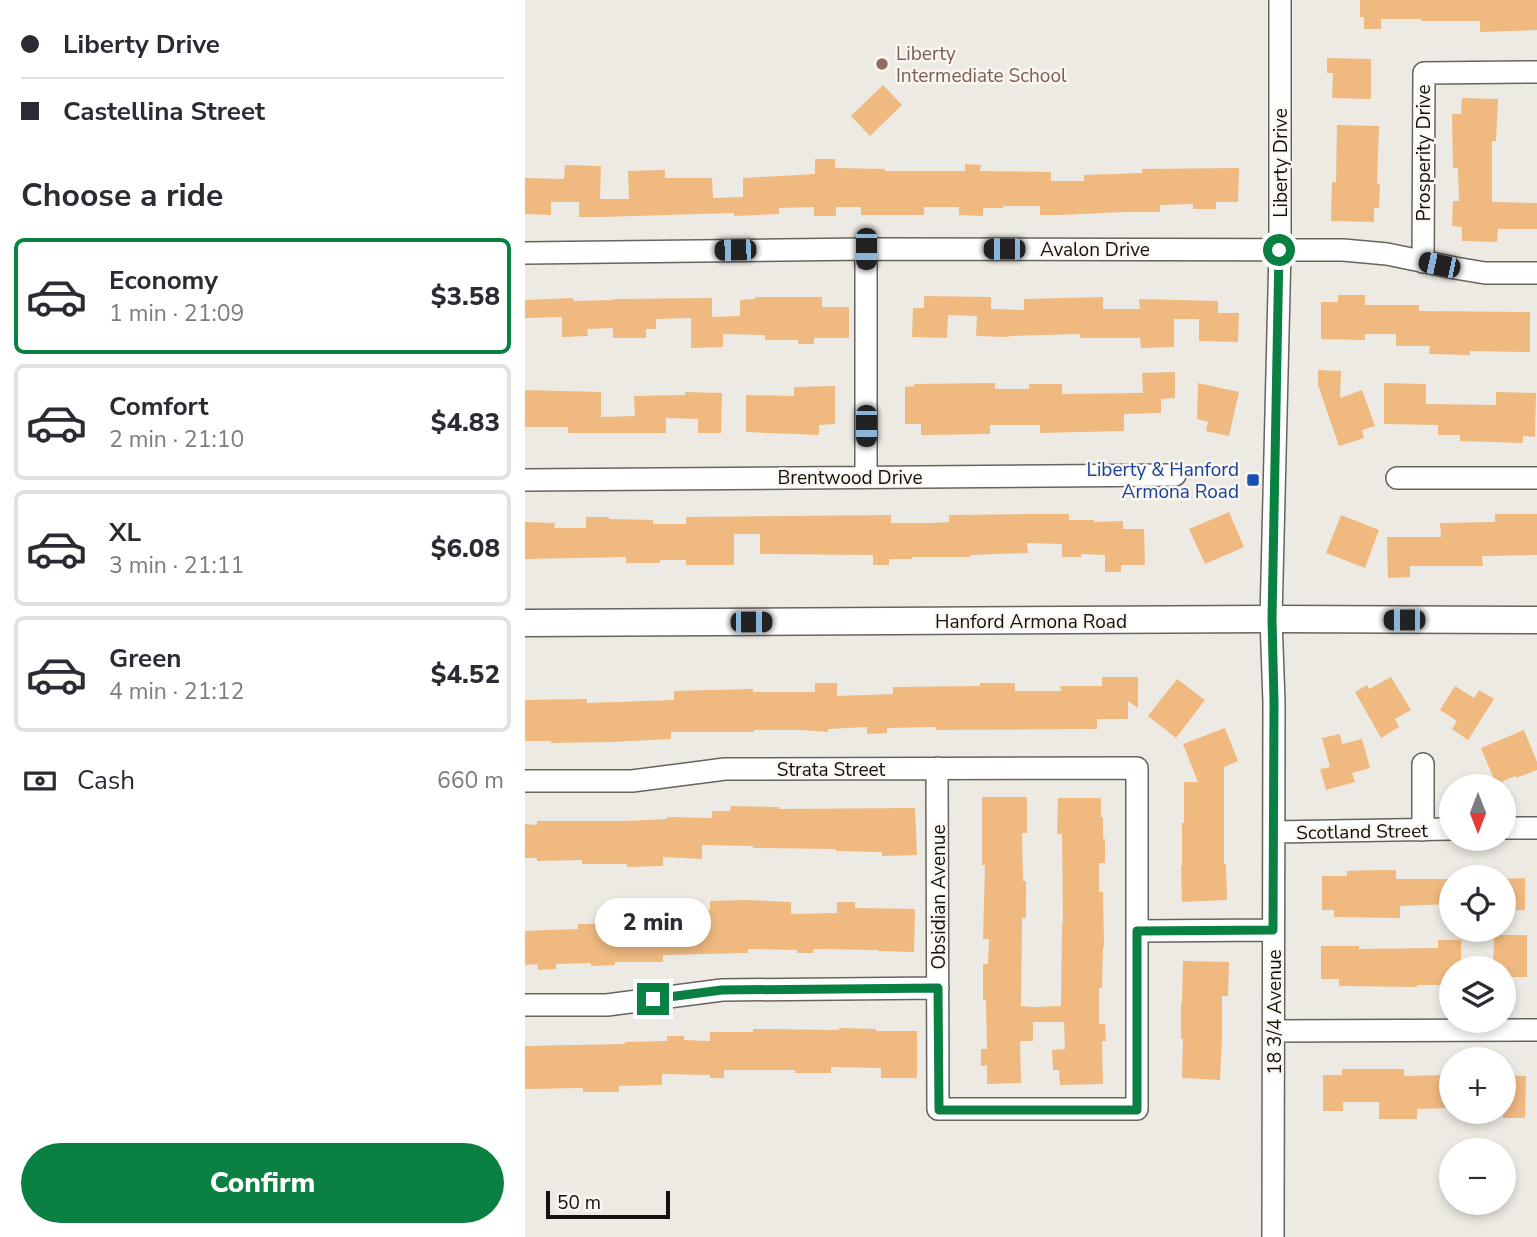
<!DOCTYPE html>
<html lang="en">
<head>
<meta charset="utf-8">
<style>
	:root { --surface:#fff; --page:#f2f2f3; --text:#2b2b33; --muted:#7c7c81; --line:#e1e1e2; --accent:#0b8043 }
	body { margin:0; font-family:"Nunito Sans",sans-serif; background:var(--page); color:var(--text); height:100vh; display:flex; flex-direction:column; font-size:26px; white-space:nowrap }
	* { box-sizing:border-box; margin:0 }
	p { font-size:23px; color:var(--muted) }
	.icon { flex:none; width:38px; height:38px; fill:none; stroke:currentColor; stroke-width:2; stroke-linecap:round; stroke-linejoin:round }
	.map { position:relative; flex:1; overflow:hidden }
	.side { display:flex; flex-direction:column; background:var(--surface); width:525px }
	.side>* { flex:none }
	.guide { display:grid; align-content:center; height:154px; padding:0 21px; background:var(--surface) }
	.needle { width:46px; rotate:180deg }
	.fabs { position:absolute; left:914px; top:774px; display:grid; gap:14px }
	.fabs a { display:grid; place-items:center; width:77px; height:77px; border-radius:50%; background:var(--surface); box-shadow:0 4px 10px #0003; font-size:35px }
	.scale { position:absolute; left:21px; bottom:18px; width:124px; box-sizing:border-box; padding-left:7px; border:4px solid #12110f; border-top:0; font-size:19px; line-height:24px; white-space:nowrap; color:#12110f; -webkit-text-stroke:5px #fbf7f0; paint-order:stroke }
	.end { position:absolute; width:32px; height:32px; margin:-16px; border:9px solid #0b8043; background:#fff; box-shadow:0 0 0 4px #fff }
	.from { border-radius:50% }
	.bubble { position:absolute; height:49px; border-radius:24px; background:var(--surface); box-shadow:0 4px 10px #0003; font-size:23px; font-weight:800; line-height:49px; text-align:center }
	.car { position:absolute; width:21px; height:42px; margin:-21px -10px; border-radius:9px; box-shadow:0 0 5px 2px #0007; background:linear-gradient(#222 24%,#8ab4d8 0 40%,#222 0 76%,#8ab4d8 0 86%,#222 0) }
	.guide b { display:flex; align-items:center; gap:24px; height:66px; font-size:26px }
	.guide b+b { border-top:2px solid var(--line) }
	.guide i { width:18px; height:18px; background:var(--text) }
	ul { padding:0; list-style:none }
	li { display:flex; align-items:center; gap:21px; height:116px; margin:0 14px 10px; padding:0 7px; border:4px solid var(--line); border-radius:10px }
	li div { flex:1 }
	li b { display:block; font-size:26px }
	li em { font-style:normal; font-weight:800 }
	li.on { border-color:var(--accent) }
	li>.icon { width:63px; height:63px; stroke-width:1.5 }
	h2 { padding:0 21px; font-size:32px; line-height:84px }
	.pay { display:flex; align-items:center; gap:18px; height:77px; padding:0 21px; font-size:26px }
	.pay p { margin-inline-start:auto }
	.cta { display:flex; gap:14px; margin-top:auto; padding:14px 21px }
	.cta a { flex:1; height:80px; border-radius:42px; background:var(--accent); color:#fff; font-size:28px; font-weight:800; line-height:80px; text-align:center }
	main { display:flex; flex:1; min-height:0 }
	.map>svg:first-child { display:block }
	.building { fill:#efb980 }
	.lines { fill:none; stroke-linecap:round; stroke-linejoin:round }
	.minor-casing { stroke:#67645e; stroke-width:24 }
	.major-casing { stroke:#67645e; stroke-width:29 }
	.minor { stroke:#fff; stroke-width:21 }
	.major { stroke:#fff; stroke-width:26 }
	.route { stroke:#0b8043; stroke-width:9 }
	.education-dot { fill:#8d6e63; stroke:#fbf7f0; stroke-width:2.5 }
	.transit-dot { fill:#1a4fb4; stroke:#fbf7f0; stroke-width:2.5 }
	.labels { text-anchor:middle; stroke-width:5; stroke-linejoin:round; paint-order:stroke }
	.education-label { font-size:19px; fill:#785e54; stroke:#fbf7f0; text-anchor:start }
	.street-label { font-size:19px; fill:#12110f; stroke:#fbf7f0 }
	.transit-label { font-size:19px; fill:#164399; stroke:#fbf7f0; text-anchor:end }
</style>
</head>
<body>
<main>
<section class="side">
<div class="guide">
<b><i class="from"></i>Liberty Drive</b>
<b><i></i>Castellina Street</b>
</div>
<h2>Choose a ride</h2>
<ul>
<li class="on"><svg class="icon" aria-label="car" viewBox="0 0 24 24"><path d="M5 17H2v-5l4-1 3-4h7l3 4 3 1v5h-3M9 17h6M6 11h13"/><circle cx="7" cy="17" r="2"/><circle cx="17" cy="17" r="2"/></svg><div><b>Economy</b><p>1 min · 21:09</p></div><em>$3.58</em></li>
<li><svg class="icon" aria-label="car" viewBox="0 0 24 24"><path d="M5 17H2v-5l4-1 3-4h7l3 4 3 1v5h-3M9 17h6M6 11h13"/><circle cx="7" cy="17" r="2"/><circle cx="17" cy="17" r="2"/></svg><div><b>Comfort</b><p>2 min · 21:10</p></div><em>$4.83</em></li>
<li><svg class="icon" aria-label="car" viewBox="0 0 24 24"><path d="M5 17H2v-5l4-1 3-4h7l3 4 3 1v5h-3M9 17h6M6 11h13"/><circle cx="7" cy="17" r="2"/><circle cx="17" cy="17" r="2"/></svg><div><b>XL</b><p>3 min · 21:11</p></div><em>$6.08</em></li>
<li><svg class="icon" aria-label="car" viewBox="0 0 24 24"><path d="M5 17H2v-5l4-1 3-4h7l3 4 3 1v5h-3M9 17h6M6 11h13"/><circle cx="7" cy="17" r="2"/><circle cx="17" cy="17" r="2"/></svg><div><b>Green</b><p>4 min · 21:12</p></div><em>$4.52</em></li>
</ul>
<div class="pay"><svg class="icon" aria-label="cash" viewBox="0 0 24 24"><path d="M3 7h18v10H3z"/><circle cx="12" cy="12" r="2"/></svg>Cash<p>660 m</p></div>
<div class="cta"><a>Confirm</a></div>
</section>
<div class="map">
<svg width="1012" height="1237" viewBox="0 0 1012 1237">
	<rect width="100%" height="100%" fill="#edeae3"/>
	<path class="building" d="M835,0H1012V30L955,32V21H896V19H856V29H839V17H835Z
		M802,58L846,59V99L807,98L808,73H802Z
		M358,85L377,105L345,136L326,116Z
		M937,98L973,99L971,141H967V202L1012,203V229H973L972,242L937,241V227L927,226L928,201H934L933,168H928L927,114H936Z
		M812,125L854,126L852,184H855L854,208H849V222L806,221L807,182H811Z
		M290,159H310V168L360,169V171H440V164L456,165L455,171L526,172V181H559V175L617,173V169L714,168L713,202H691V209H668V204L635,205V212H599L537,215H515V206H478V208H458V216L434,215V207H399V215H336V207H311V216H289V207L254,208V214L209,216V213L75,217H54V202H26V215L0,214V178L39,179L40,165L76,166L75,199H104L103,171L140,170V178H187L188,198L218,197V178L290,174Z
		M813,295H840V305H894V311L1005,312V352L945,351V355L904,354L905,346H871V334H840V340L796,339V302H813Z
		M399,296L466,297V309L499,310V299L578,297V309H615L614,299L693,301V313H714L713,342L674,341V319H649V347L616,348L615,338H555V334L484,336V337L451,336L452,316L423,315L422,338L387,337L388,308H399Z
		M230,297H297V307H324V338H289V344H273V340H240V335L198,334V347L166,348V318L131,319V329H121V338H88V328L62,329L63,336L37,337V317L0,318V300L48,298L49,301L88,300V299L187,298V317L215,316V300L230,299Z
		M793,370L816,371L815,398L837,390L850,426L837,430L839,438L814,446L793,385Z
		M650,372V398L636,399V413L599,414V431L515,433V425H465V434L396,435V424H380V387L389,386V384L470,383V389H504V384H537V394L618,393L617,373Z
		M673,383L714,392L704,436L681,431L683,422L672,419Z
		M859,383L901,384V404L971,405V392L1011,393L1010,437L998,436V443L935,441V435H913V425L859,424Z
		M310,386V424L294,425V435L221,432V395L269,396V387Z
		M0,390L76,392V417L110,416L109,396L160,395V392L197,393L196,433H173V419L141,418V433H43V427H0Z
		M704,512L719,547L680,564L664,529Z
		M506,514H544V520H569V522L598,521V529H619L620,565H596V572H580V555L556,554V557H537V544L502,543L503,553L445,555V557H387V559H364V565H348V555L235,554V534H209V565H161V560H135V563H101V557L0,559V522L30,523L29,528H61V517H84V519L128,520V524H161V517L366,515V523H405L424,522V515Z
		M970,514H1012V555L957,556L958,566H885V577L863,578L862,537H916L915,523L970,522Z
		M816,515L854,530L840,568L801,553Z
		M577,677H613V708L603,701V719H572V729L411,730V727L362,728V733L342,734V727L303,729V732L276,730H229V732H146V739L86,742L26,743V741H0V700L62,699V703L149,700V691L228,689V692H290V683H312V696L368,694V687L455,686V683H490V691H536L535,686H577Z
		M866,677L886,710L870,719L874,727L856,738L830,692L842,685L844,689Z
		M652,679L680,700L651,738L623,716Z
		M930,686L949,698L954,690L969,699L943,740L927,729L932,721L915,710Z
		M700,728L713,761L699,767V864H701L702,900L657,902L656,866H657V823H659V782H673L658,744Z
		M999,730L1012,762V770L991,778L990,776L971,784L956,748Z
		M815,734L817,744L837,739L845,768L827,773L830,782L801,790L795,769L805,767L797,738Z
		M457,797H502V833H497L498,881H501V918H497L496,1006L508,1007L536,1006L537,923H538L537,834H532L533,798H576V817H578V839H580V863H574V892H578L579,947H578L577,988H574V1024H580L581,1041H577L578,1084L535,1085L534,1070H528L527,1050L540,1049L539,1022H508V1041H495L496,1083L462,1084V1065L456,1066V1049H462L461,1000H458V964H463L464,939H458L460,865H457Z
		M206,806L254,807V809L390,808L392,855L357,856V852L311,851V849L228,848V846L177,845V859L138,857V866L102,867V864H57V860L12,861V858H0V824L12,825V821H101L142,819V817L187,818V811H205Z
		M853,870H871V879H926V904L875,906V918L809,917V910H797V876H822V871Z
		M1000,878V910L978,911V879Z
		M222,900L266,902V914L312,913V902H330V908L390,909L389,952L353,951V950L288,949V953H272V950L223,949V953L138,955V962H90V965L66,966V963L31,964V969L13,970L12,964L0,965V931L53,929V924L141,923L140,911L185,910V901Z
		M969,935H1002V977H978V968H968Z
		M913,940H936V968H926V985H892V987L814,986V979H796V946H834V949L913,948Z
		M658,961L704,962L703,996H697V1038L695,1080L657,1078L658,1039H656V1003L657,1002Z
		M314,1028L351,1029V1031H392V1078H356V1068L306,1067V1073H270V1070H199V1078H185V1075L137,1074V1085L94,1086V1092H58V1088L0,1089V1046L100,1044V1042L142,1041V1036H159V1040L185,1041V1032H228V1029L314,1030Z
		M817,1069H879V1076L926,1075V1108L892,1109V1119H854V1102H818V1111H798V1075H817Z
		M978,1075L1001,1076L1000,1118H978Z"/>
	<g class="lines">
		<g class="minor-casing">
			<path id="minor" d="M0,253L341,249L818,250L862,254L930,268L960,273H1012
				M898,262L899,73L1012,72
				M341,477V249
				M872,478H1012
				M0,480L650,475
				M898,764V830
				M0,781H107L200,769L612,768V1109H413L412,768
				M978,828H1012
				M749,832L926,829
				M612,931L748,930
				M0,1005H82L197,990L413,988
				M749,1031L1012,1030
				M748,1237L749,702L746,619L755,250V0"/>
		</g>
		<g class="major-casing">
			<path id="major" d="M0,623L746,619L1012,620"/>
		</g>
		<use href="#minor" class="minor"/>
		<use href="#major" class="major"/>
	</g>
	<g class="lines">
		<path class="route" d="M128,999L197,990L413,988L414,1110H612V931L748,930L749,702L747,619L754,250"/>
	</g>
	<circle class="education-dot" cx="357" cy="64" r="7"/>
	<rect class="transit-dot" x="721" y="473" width="14" height="14" rx="3.5"/>
	<g class="labels">
		<g class="education-label">
			<text x="371" y="60">Liberty<tspan x="371" dy="22">Intermediate School</tspan></text>
		</g>
		<g class="street-label">
			<text transform="translate(898 153) rotate(-90)" y="7">Prosperity Drive</text>
			<text transform="translate(755 163) rotate(-90)" y="7">Liberty Drive</text>
			<text x="570" y="256">Avalon Drive</text>
			<text x="325" y="484">Brentwood Drive</text>
			<text x="506" y="628">Hanford Armona Road</text>
			<text x="306" y="776">Strata Street</text>
			<text transform="translate(837 831) rotate(-1)" y="7">Scotland Street</text>
			<text transform="translate(413 897) rotate(-90)" y="7">Obsidian Avenue</text>
			<text transform="translate(749 1012) rotate(-90)" y="7">18 3/4 Avenue</text>
		</g>
		<g class="transit-label">
			<text x="714" y="476">Liberty &amp; Hanford<tspan x="714" dy="22">Armona Road</tspan></text>
		</g>
	</g>
</svg>
<div class="fabs">
<a><svg class="needle" viewBox="-14 -14 28 28"><path d="M0-13l5 13h-10z" fill="#e53935"/><path d="M0 13l5-13h-10z" fill="#7c7c81"/></svg></a>
<a><svg class="icon" aria-label="locate" viewBox="0 0 24 24"><circle cx="12" cy="12" r="6"/><path d="M12 2v4M12 18v4M2 12h4M18 12h4"/></svg></a>
<a><svg class="icon" aria-label="layers" viewBox="0 0 24 24"><path d="M12 4l9 5-9 5-9-5zM3 14l9 5 9-5"/></svg></a>
<a>+</a>
<a>−</a>
</div>
<div class="scale">50 m</div>
<i class="end from" style="left:754px;top:250px"></i>
<i class="end" style="left:128px;top:999px"></i>
<div class="bubble" style="left:70px;top:898px;width:116px">2 min</div>
<i class="car" style="left:341px;top:249px;rotate:180deg"></i>
<i class="car" style="left:479px;top:249px;rotate:270deg"></i>
<i class="car" style="left:210px;top:250px;rotate:269deg"></i>
<i class="car" style="left:914px;top:265px;rotate:282deg"></i>
<i class="car" style="left:341px;top:426px;rotate:180deg"></i>
<i class="car" style="left:879px;top:620px;rotate:270deg"></i>
<i class="car" style="left:226px;top:622px;rotate:90deg"></i>
</div>
</main>
</body>
</html>
